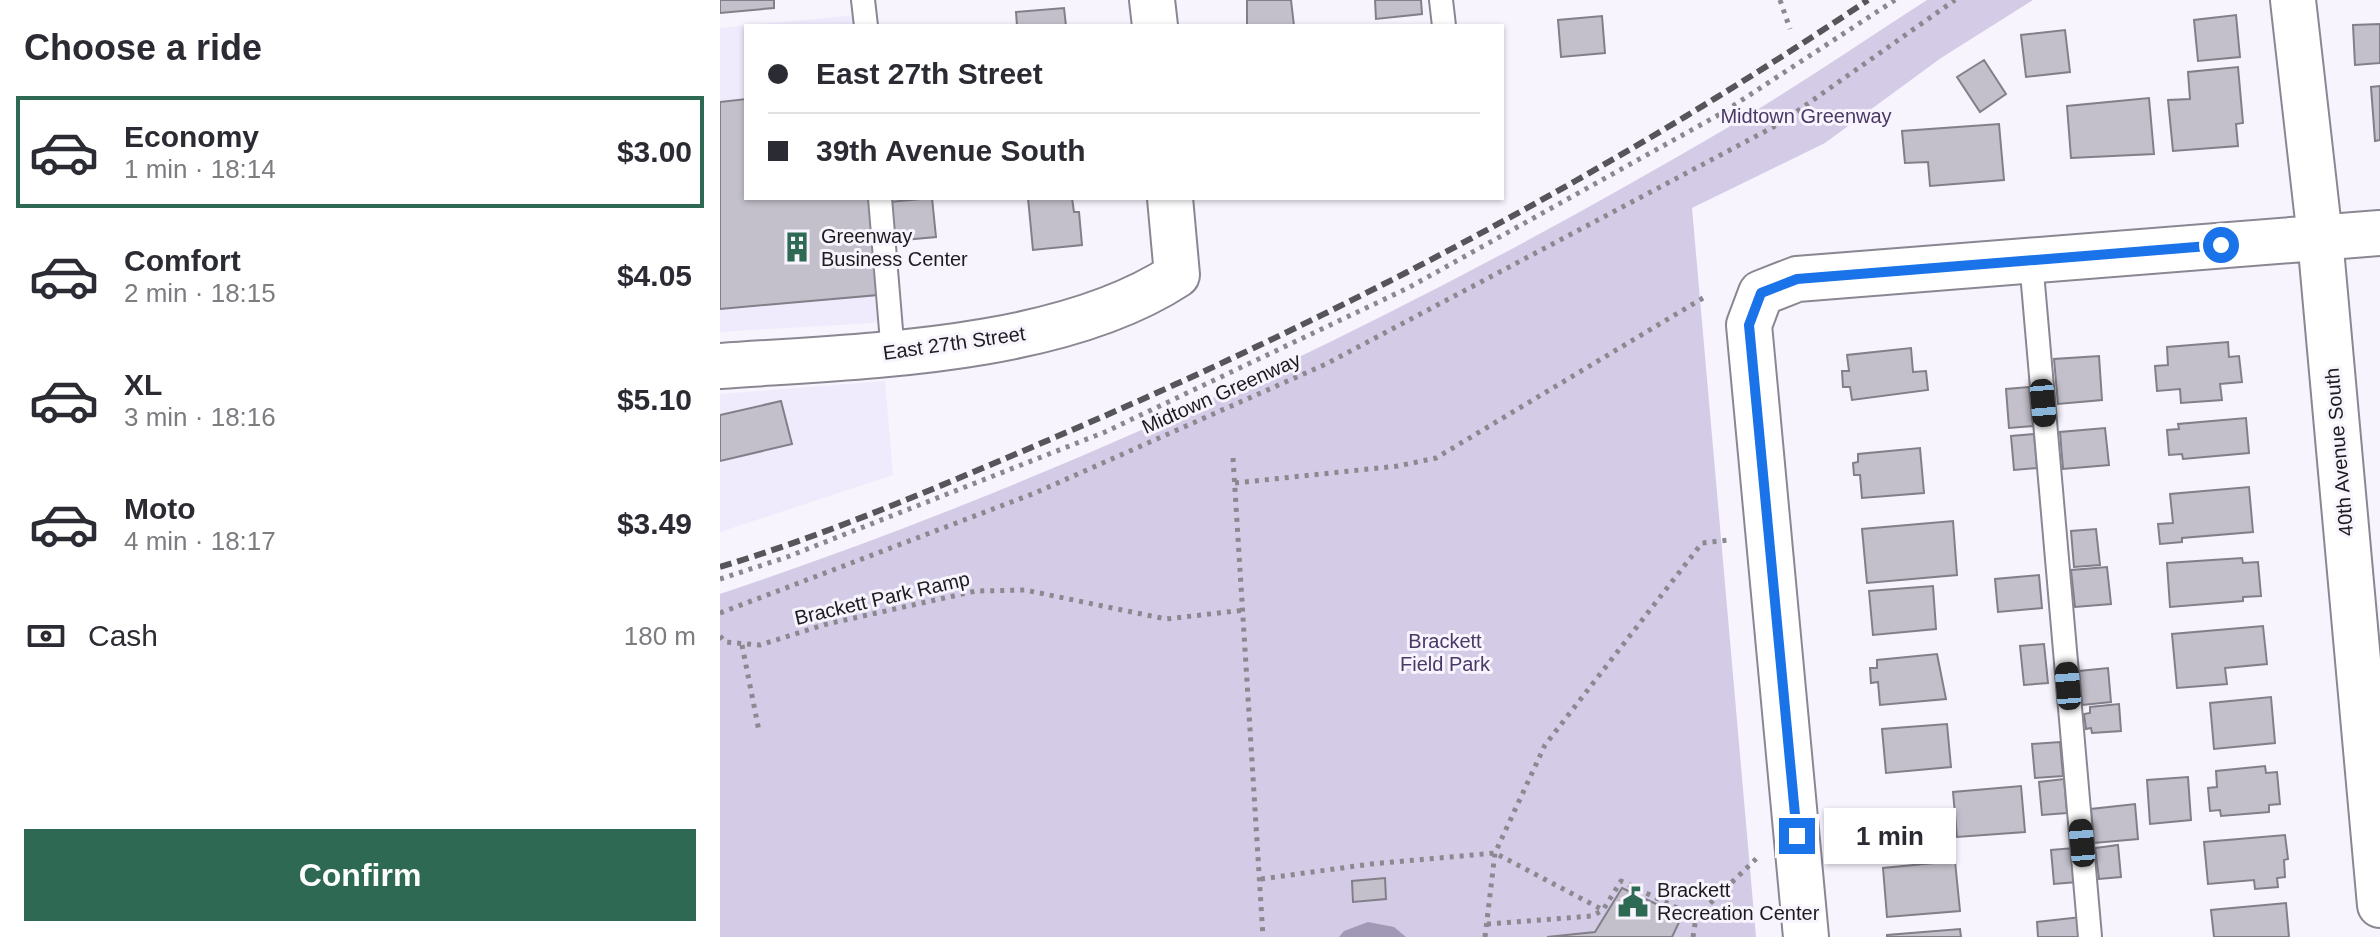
<!DOCTYPE html>
<html lang="en">
<head>
<meta charset="utf-8">
<style>
	:root { --surface:#fff; --page:#f7f7f7; --text:#2b2b33; --muted:#7c7c81; --line:#e1e1e2; --accent:#2d6953 }
	body { margin:0; font-family:Arial,sans-serif; background:var(--page); color:var(--text); height:100vh; display:flex; flex-direction:column; font-size:30px; white-space:nowrap }
	* { box-sizing:border-box; margin:0 }
	p { font-size:26px; color:var(--muted) }
	.icon { flex:none; width:44px; height:44px; fill:none; stroke:currentColor; stroke-width:2; stroke-linecap:round; stroke-linejoin:round }
	.map { position:relative; flex:1; overflow:hidden }
	.details { display:flex; flex-direction:column; background:var(--surface); width:720px }
	.details>* { flex:none }
	.banner { position:absolute; left:24px; top:24px; width:760px; height:176px; border-radius:0px; box-shadow:0 2px 6px #0004; display:grid; align-content:center; height:176px; padding:0 24px; background:var(--surface) }
	.end { position:absolute; width:36px; height:36px; margin:-18px; border:10px solid #1a73e8; background:#fff; box-shadow:0 0 0 4px #fff }
	.from { border-radius:50% }
	.bubble { position:absolute; height:56px; border-radius:0px; background:var(--surface); box-shadow:0 2px 6px #0004; font-size:26px; font-weight:700; line-height:56px; text-align:center }
	.car { position:absolute; width:24px; height:48px; margin:-24px -12px; border-radius:10px; box-shadow:0 0 6px 2px #0007; background:linear-gradient(#222 24%,#8ab4d8 0 40%,#222 0 76%,#8ab4d8 0 86%,#222 0) }
	.banner b { display:flex; align-items:center; gap:28px; height:76px; font-size:30px }
	.banner b+b { border-top:2px solid var(--line) }
	.banner i { width:20px; height:20px; background:var(--text) }
	ul { padding:0; list-style:none }
	li { display:flex; align-items:center; gap:24px; height:112px; margin:0 16px 12px; padding:0 8px; border:4px solid transparent; border-radius:0px }
	li div { flex:1 }
	li b { display:block; font-size:30px }
	li em { font-style:normal; font-weight:700 }
	li.selected { border-color:var(--accent) }
	li>.icon { width:72px; height:72px; stroke-width:1.5 }
	h2 { padding:0 24px; font-size:36px; line-height:96px }
	.pay { display:flex; align-items:center; gap:20px; height:88px; padding:0 24px; font-size:30px }
	.pay p { margin-inline-start:auto }
	.action { display:flex; gap:16px; margin-top:auto; padding:16px 24px }
	.action a { flex:1; height:92px; border-radius:0px; background:var(--accent); color:#fff; font-size:32px; font-weight:700; line-height:92px; text-align:center }
	main { display:flex; flex:1; min-height:0 }
	.map>svg:first-child { display:block }
	.built { fill:#f0eafd }
	.green { fill:#d4cbe7 }
	.water { fill:#a299b7 }
	.building { fill:#c3c0cb; stroke:#827f89; stroke-width:2 }
	.lines { fill:none; stroke-linecap:round; stroke-linejoin:round }
	.lane-casing { stroke:#8b8792; stroke-width:26 }
	.street-casing { stroke:#8b8792; stroke-width:48 }
	.path { stroke:#8b898f; stroke-width:5; stroke-dasharray:4 6; stroke-linecap:butt }
	.lane { stroke:#fff; stroke-width:22 }
	.street { stroke:#fff; stroke-width:44 }
	.rail { stroke:#56555a; stroke-width:6; stroke-dasharray:12 6; stroke-linecap:butt }
	.route { stroke:#1a73e8; stroke-width:10 }
	.labels { text-anchor:middle; stroke-width:6; stroke-linejoin:round; paint-order:stroke }
	.park-label { font-size:20px; fill:#4a3966; stroke:#f7f4fd }
	.poi-label { font-size:20px; fill:#1c1b1f; stroke:#f7f4fd; text-anchor:start }
	.street-label { font-size:20px; fill:#1c1b1f; stroke:#f7f4fd }
</style>
</head>
<body>
<main>
<section class="details">
<h2>Choose a ride</h2>
<ul>
<li class="selected"><svg class="icon" aria-label="car" viewBox="0 0 24 24"><path d="M5 17H2v-5l4-1 3-4h7l3 4 3 1v5h-3M9 17h6M6 11h13"/><circle cx="7" cy="17" r="2"/><circle cx="17" cy="17" r="2"/></svg><div><b>Economy</b><p>1 min · 18:14</p></div><em>$3.00</em></li>
<li><svg class="icon" aria-label="car" viewBox="0 0 24 24"><path d="M5 17H2v-5l4-1 3-4h7l3 4 3 1v5h-3M9 17h6M6 11h13"/><circle cx="7" cy="17" r="2"/><circle cx="17" cy="17" r="2"/></svg><div><b>Comfort</b><p>2 min · 18:15</p></div><em>$4.05</em></li>
<li><svg class="icon" aria-label="car" viewBox="0 0 24 24"><path d="M5 17H2v-5l4-1 3-4h7l3 4 3 1v5h-3M9 17h6M6 11h13"/><circle cx="7" cy="17" r="2"/><circle cx="17" cy="17" r="2"/></svg><div><b>XL</b><p>3 min · 18:16</p></div><em>$5.10</em></li>
<li><svg class="icon" aria-label="car" viewBox="0 0 24 24"><path d="M5 17H2v-5l4-1 3-4h7l3 4 3 1v5h-3M9 17h6M6 11h13"/><circle cx="7" cy="17" r="2"/><circle cx="17" cy="17" r="2"/></svg><div><b>Moto</b><p>4 min · 18:17</p></div><em>$3.49</em></li>
</ul>
<div class="pay"><svg class="icon" aria-label="cash" viewBox="0 0 24 24"><path d="M3 7h18v10H3z"/><circle cx="12" cy="12" r="2"/></svg>Cash<p>180 m</p></div>
<div class="action"><a>Confirm</a></div>
</section>
<div class="map">
<svg width="1660" height="937" viewBox="0 0 1660 937">
	<rect width="100%" height="100%" fill="#f7f4fd"/>
	<path class="built" d="M137,15L138,26H26V198H155L167,322L0,332V28Z
		M165,381L173,475L0,532V394Z"/>
	<path class="green" d="M1207,0H1313L1221,58L1105,143L972,208L1036,937H0V594C352,476 687,316 1007,128C1075,88 1140,43 1207,0Z"/>
	<path class="water" d="M648,922L674,927L686,937H619L624,931Z"/>
	<path class="building" d="M0,0H54V8L0,13Z
		M527,0H571L574,26H527Z
		M655,0H701L702,14L656,19Z
		M344,8L346,26H297L296,12Z
		M1516,15L1520,57L1478,61L1474,20Z
		M882,16L885,53L841,57L838,20Z
		M1660,24V63L1635,65L1633,25Z
		M1345,30L1350,72L1306,77L1301,35Z
		M1264,60L1286,94L1260,112L1237,77Z
		M1518,67L1523,123L1516,124L1518,146L1453,151L1448,100L1470,99L1468,72Z
		M1660,86V140L1655,141L1651,87Z
		M1429,98L1434,154L1351,158L1347,106Z
		M26,99V198H149L158,295L0,309V102Z
		M1279,124L1284,180L1210,186L1208,162L1185,163L1182,131Z
		M212,198L216,237L173,241L169,202Z
		M308,198H352L354,212H359L362,245L313,250Z
		M1508,342L1509,357L1519,356L1522,382L1500,384L1502,400L1461,403L1460,389L1437,391L1435,366L1448,365L1447,347Z
		M1191,348L1193,372L1206,371L1208,390L1132,400L1130,387H1123L1122,371H1129L1127,355Z
		M1379,356L1382,400L1338,404L1334,359Z
		M1309,387L1313,426L1289,428L1286,389Z
		M61,401L72,444L0,461V415Z
		M1526,418L1529,453L1463,459L1462,454L1449,455L1447,430L1459,429L1458,424Z
		M1385,428L1389,465L1343,469L1340,432Z
		M1314,434L1317,468L1294,470L1291,436Z
		M1200,448L1204,493L1142,498L1140,475H1134L1133,463L1138,462V454Z
		M1529,487L1533,532L1462,538V542L1440,544L1438,524L1453,523L1450,494Z
		M1233,521L1237,575L1147,583L1142,529Z
		M1376,529L1380,565L1354,567L1351,531Z
		M1522,558L1523,563L1538,562L1541,596L1523,597V601L1450,607L1447,563Z
		M1387,567L1391,604L1355,607L1351,570Z
		M1319,575L1322,608L1278,612L1275,579Z
		M1213,586L1216,629L1153,635L1149,591Z
		M1543,626L1547,664L1505,668L1507,684L1457,688L1452,634Z
		M1324,644L1328,683L1304,685L1300,646Z
		M1217,654L1226,699L1160,705L1158,682L1151,683L1150,668H1157V660Z
		M1388,668L1391,702L1362,705L1359,671Z
		M1551,697L1555,743L1494,749L1490,703Z
		M1399,704L1401,731L1372,733L1371,728L1366,729L1364,714L1370,713V707Z
		M1227,724L1231,767L1166,773L1162,729Z
		M1340,742L1343,776L1315,778L1312,744Z
		M1545,766L1546,773L1557,772L1560,804L1549,805V812L1501,816L1500,810L1490,811L1488,788L1497,787L1496,771Z
		M1468,777L1471,820L1430,824L1427,780Z
		M1344,779L1347,813L1322,815L1319,782Z
		M1301,786L1305,832L1237,837L1233,792Z
		M1415,804L1418,839L1374,843L1371,809Z
		M1565,835L1568,859L1564,860L1565,877L1557,878L1558,887L1535,889L1534,880L1488,884L1484,842Z
		M1398,845L1401,877L1379,879L1375,848Z
		M1354,848L1357,882L1334,884L1331,850Z
		M1235,861L1240,911L1167,917L1163,868Z
		M665,878L666,899L633,902L632,881Z
		M902,888L962,916L952,937H827L875,932Z
		M1566,903L1569,937H1494L1491,910Z
		M1361,917L1362,937H1318L1317,922Z
		M1240,929L1241,937H1167V935Z"/>
	<g class="lines">
		<g class="lane-casing">
			<path id="lane" d="M143,0L146,26
				M721,0L724,26
				M160,198L173,354
				M1311,261L1370,937"/>
		</g>
		<g class="street-casing">
			<path id="street" d="M432,0L435,26
				M1573,0L1600,238L1660,905
				M0,366C140,356 338,353 457,275L450,198
				M1086,937L1029,325L1041,293L1077,279L1660,233"/>
		</g>
		<path class="path" d="M1060,0L1070,29
			M513,458L543,937
			M515,483L678,466L716,458L988,295
			M0,579L67,557L385,432L688,288L1002,113L1175,0
			M0,613L315,493L606,364L1059,124L1235,0
			M0,636L5,642L40,645L107,624L256,591L305,590L446,619L525,610
			M22,645L39,731
			M541,879L651,864L775,853L883,910L901,881L976,917
			M767,924L872,916L883,910
			M765,937L775,853L825,745L982,543L1009,540
			M973,937L976,917L1038,857"/>
		<use href="#lane" class="lane"/>
		<use href="#street" class="street"/>
		<path class="rail" d="M0,567C112,533 223,485 331,439C616,318 891,173 1148,0"/>
	</g>
	<g class="lines">
		<path class="route" d="M1077,836L1029,325L1041,293L1077,279L1501,245"/>
	</g>
	<defs>
		<g id="building-bare" transform="scale(2.4)"><path d="M-4-6H4V6H1V3H-1V6H-4ZM-2.5-4.3h1.7v1.8h-1.7ZM.8-4.3h1.7v1.8H.8ZM-2.5-1h1.7V.8h-1.7ZM.8-1h1.7V.8H.8Z" fill="#2d6953" stroke="#f7f4fd" stroke-width="2.5" paint-order="stroke"/></g>
		<g id="civic-bare" transform="scale(2.4)"><path d="M-.6-6.5H3V-4.5H.6V-3L4-1V1h2V6H-6V1h2V-1L-.6-3ZM-1.2 2.5V6h2.4V2.5Z" fill="#2d6953" stroke="#f7f4fd" stroke-width="2.5" paint-order="stroke"/></g>
	</defs>
	<g fill-rule="evenodd">
		<use href="#building-bare" x="77" y="247"/>
		<use href="#civic-bare" x="913" y="902"/>
	</g>
	<g class="labels">
		<g class="park-label">
			<text x="1086" y="123">Midtown Greenway</text>
			<text x="725" y="648">Brackett<tspan x="725" dy="23">Field Park</tspan></text>
		</g>
		<g class="poi-label">
			<text x="101" y="243">Greenway<tspan x="101" dy="23">Business Center</tspan></text>
			<text x="937" y="897">Brackett<tspan x="937" dy="23">Recreation Center</tspan></text>
		</g>
		<g class="street-label">
			<text transform="translate(234 343) rotate(-8)" y="7">East 27th Street</text>
			<text transform="translate(501 393) rotate(-24)" y="7">Midtown Greenway</text>
			<text transform="translate(1619 452) rotate(-95)" y="7">40th Avenue South</text>
			<text transform="translate(162 598) rotate(-13)" y="7">Brackett Park Ramp</text>
		</g>
	</g>
</svg>
<i class="end from" style="left:1501px;top:245px"></i>
<i class="end" style="left:1077px;top:836px"></i>
<div class="bubble" style="left:1104px;top:808px;width:132px">1 min</div>
<i class="car" style="left:1323px;top:403px;rotate:175deg"></i>
<i class="car" style="left:1348px;top:686px;rotate:355deg"></i>
<i class="car" style="left:1362px;top:843px;rotate:355deg"></i>
<div class="banner">
<b><i class="from"></i>East 27th Street</b>
<b><i></i>39th Avenue South</b>
</div>
</div>
</main>
</body>
</html>
